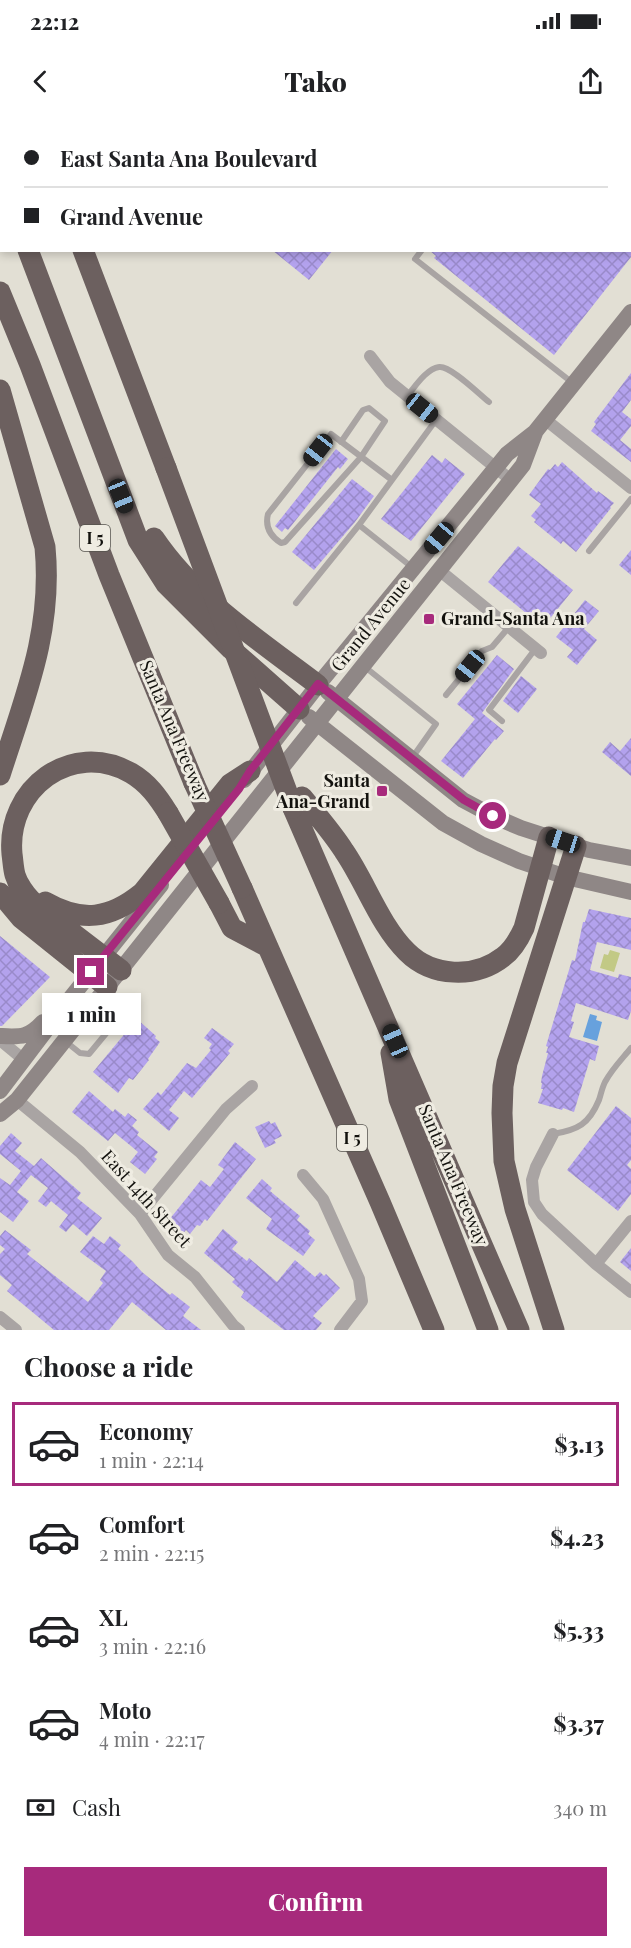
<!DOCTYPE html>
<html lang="en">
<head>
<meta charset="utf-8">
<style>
	:root { --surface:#fff; --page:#f2f2f2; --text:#202124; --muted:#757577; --line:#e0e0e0; --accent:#a72a7c }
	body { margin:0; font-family:"Playfair Display",serif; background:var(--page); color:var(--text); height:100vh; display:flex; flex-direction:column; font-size:22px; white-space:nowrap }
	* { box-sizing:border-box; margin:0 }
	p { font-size:20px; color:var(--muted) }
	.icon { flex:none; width:33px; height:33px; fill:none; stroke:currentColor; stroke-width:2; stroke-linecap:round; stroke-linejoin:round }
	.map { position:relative; height:1210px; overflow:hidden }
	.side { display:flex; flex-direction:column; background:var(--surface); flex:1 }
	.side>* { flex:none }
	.guide { position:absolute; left:0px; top:0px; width:632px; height:132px; box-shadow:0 3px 9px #0003; display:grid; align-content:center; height:132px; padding:0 24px; background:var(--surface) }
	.end { position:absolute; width:27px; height:27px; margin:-14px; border:8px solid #a72a7c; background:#fff; box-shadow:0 0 0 3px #fff }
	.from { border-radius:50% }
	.bubble { position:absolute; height:42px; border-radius:0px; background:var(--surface); box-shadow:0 3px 9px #0003; font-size:20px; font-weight:800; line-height:42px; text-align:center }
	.car { position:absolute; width:18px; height:36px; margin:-18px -9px; border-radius:8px; box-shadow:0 0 4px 2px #0007; background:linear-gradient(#222 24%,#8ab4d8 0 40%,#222 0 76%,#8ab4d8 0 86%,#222 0) }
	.guide b { display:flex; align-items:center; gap:21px; height:57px; font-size:22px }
	.guide b+b { border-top:2px solid var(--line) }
	.guide i { width:15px; height:15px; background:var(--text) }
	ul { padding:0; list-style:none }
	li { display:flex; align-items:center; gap:18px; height:84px; margin:0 12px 9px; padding:0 12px; border:3px solid transparent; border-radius:0px }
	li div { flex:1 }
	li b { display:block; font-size:22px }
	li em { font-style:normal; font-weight:800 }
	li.current { border-color:var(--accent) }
	li>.icon { width:54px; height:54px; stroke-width:1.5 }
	h2 { padding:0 24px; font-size:27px; line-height:72px }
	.pay { display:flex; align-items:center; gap:15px; height:66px; padding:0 24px; font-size:22px }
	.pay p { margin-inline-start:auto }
	.primary-button { display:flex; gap:12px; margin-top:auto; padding:12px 24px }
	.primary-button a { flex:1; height:69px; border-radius:0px; background:var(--accent); color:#fff; font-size:24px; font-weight:800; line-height:69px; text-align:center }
	.status { display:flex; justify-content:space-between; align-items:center; height:42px; padding:0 30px; background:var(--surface); direction:ltr }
	.status svg { height:16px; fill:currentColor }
	header { display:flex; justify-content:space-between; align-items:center; height:78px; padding:0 24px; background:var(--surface); font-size:27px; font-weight:800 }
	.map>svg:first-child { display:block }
	.park { fill:#c2c985 }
	.water { fill:#67a1dd }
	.building { fill:url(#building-cross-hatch) }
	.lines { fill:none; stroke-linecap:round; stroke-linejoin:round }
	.lane { stroke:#a9a4a3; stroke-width:6 }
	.street { stroke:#a9a4a3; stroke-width:12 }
	.secondary { stroke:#8f8786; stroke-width:16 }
	.highway { stroke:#6c605f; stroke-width:21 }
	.highway-bridge { stroke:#6c605f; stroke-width:21 }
	.route { stroke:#a72a7c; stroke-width:8 }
	.poi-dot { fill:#a72a7c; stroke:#efece2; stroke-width:2 }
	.labels { text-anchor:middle; stroke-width:6; stroke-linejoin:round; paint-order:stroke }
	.shield { fill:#efece2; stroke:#55534e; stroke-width:1.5 }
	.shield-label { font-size:16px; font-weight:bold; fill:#13120e }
	.poi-label { font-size:18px; font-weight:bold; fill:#13120e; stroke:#efece2; text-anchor:start }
	.street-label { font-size:18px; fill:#13120e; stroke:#efece2 }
</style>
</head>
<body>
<div class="status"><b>22:12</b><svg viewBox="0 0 49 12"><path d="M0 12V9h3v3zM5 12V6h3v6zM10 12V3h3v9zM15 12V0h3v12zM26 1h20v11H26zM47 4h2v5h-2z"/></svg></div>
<header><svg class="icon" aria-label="back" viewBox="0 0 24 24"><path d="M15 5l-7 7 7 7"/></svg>Tako<svg class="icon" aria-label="share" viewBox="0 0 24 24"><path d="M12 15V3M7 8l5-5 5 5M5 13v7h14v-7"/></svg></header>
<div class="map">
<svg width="631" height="1210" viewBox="0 0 631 1210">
	<defs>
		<pattern id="building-cross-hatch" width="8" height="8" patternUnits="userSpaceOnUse" patternTransform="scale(1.5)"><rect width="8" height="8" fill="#b3a2ed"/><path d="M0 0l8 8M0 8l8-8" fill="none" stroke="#998aca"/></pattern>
	</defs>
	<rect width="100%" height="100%" fill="#e2dfd4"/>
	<path class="park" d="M610,830L620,833L614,852L600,848L604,834L608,835Z"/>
	<path class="water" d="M590,894L597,896L596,900L602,902L597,921L583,917Z"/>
	<path class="building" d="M272,130H333L309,160Z
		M429,130H631V137L554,235L434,138L436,136Z
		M631,253V280L622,292L631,299V306L620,320L631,329V342L591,311L596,304L594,302Z
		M336,329L348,339L340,349L338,347L288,410L285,408L282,412L275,406Z
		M432,335L442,343L445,338L465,354L411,421L381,399Z
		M562,342L597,373L598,371L614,383L610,387L611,388L576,432L563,421L561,424L534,402L536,400L531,396L541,384L529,375L548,349L550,350L555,344L558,347Z
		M352,359L374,376L355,402L314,450L292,432Z
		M518,426L573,470L543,507L488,462Z
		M631,430V455L619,445Z
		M585,480L599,491L584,509L597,520L577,545L567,537L573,530L556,517Z
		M497,535L514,549L482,593L504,611L496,620L495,619L463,658L441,641L475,599L457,584Z
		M521,556L537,569L518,593L503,581Z
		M631,618V656L602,632L610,622L620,631Z
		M589,789L631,798V830L597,822L590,850L618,858L619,854L631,857V891L628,900L576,883L571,901L574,902L569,917L599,926L595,941L590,939L574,992L563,988L562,990L538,983L543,969H541L542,963H541L542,956L548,933H546L548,927L546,926L572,840L575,841L583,802H585Z
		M0,816L50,857L2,906H0Z
		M137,899L156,916L155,918L160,922L148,939L149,940L133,960L129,958L118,973L93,952Z
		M212,908L234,924L228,931L230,933L192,978L184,971L169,990L179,998L169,1011L143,989L158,972L161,975L187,943L196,948L211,930L209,928L212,924L204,918Z
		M89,971L113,992L115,989L125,997L128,993L137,1000L132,1006L139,1012L137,1015L158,1032L154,1037L157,1039L145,1054L130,1042L138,1032L131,1026L115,1013L108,1021L72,992Z
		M616,986L631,998V1040L627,1045L631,1049V1074L618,1091L567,1050Z
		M269,1001L271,1004L275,1002L282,1016L274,1020L276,1023L265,1028L255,1007Z
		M11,1013L22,1023L15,1031L34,1046L41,1038L81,1073L77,1078L102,1098L87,1116L73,1104L66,1112L59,1107L68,1095L51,1081L46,1087L38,1081L48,1068L31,1055L17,1072L29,1081L13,1102L0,1092V1058L10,1065L21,1051L0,1034V1026Z
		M235,1022L256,1039L207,1101L205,1099L200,1106L197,1105L190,1114L186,1110L180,1117L165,1105L201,1060L210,1067L224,1049L218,1045Z
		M262,1059L272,1068L270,1071L300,1096L297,1100L310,1111L308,1114L315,1120L303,1136L266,1109L272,1099L246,1078Z
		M223,1109L238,1122L232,1129L247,1141L249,1138L277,1162L295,1140L315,1157L320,1152L324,1156L326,1154L340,1168L313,1196L322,1203L316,1210H284L241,1177L244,1172L232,1162L235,1159L204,1133Z
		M5,1110L31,1130L27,1134L88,1182L103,1163L100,1160L106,1151L80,1132L93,1116L104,1124L110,1116L121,1125L118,1129L132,1141L142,1152L170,1175L172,1173L190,1187L183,1196L201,1210H166L132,1182L109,1210H54L7,1171L12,1165L0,1155V1134L5,1129L0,1125V1116Z
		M631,1128V1151L620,1142Z"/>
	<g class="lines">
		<path class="lane" d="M422,130L415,139L574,264
			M407,276C415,267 426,249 439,247C450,245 479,274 489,282
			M341,322L363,290L369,288L385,301L361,337L285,422L281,423C270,416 265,406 268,394L331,314L392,360
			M589,431L631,379
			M413,448L359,405L436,300
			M296,483L359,405
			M365,547L436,604L412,638
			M446,575L482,531L492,527L509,507
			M502,601L489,590L536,528
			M65,921L80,933L89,934L128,887
			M553,1014C578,1010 589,1004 599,980C601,974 602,968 605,962C612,949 622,939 631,928"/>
		<path class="street" d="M370,236L390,262L511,360
			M546,300L631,368
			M439,450L541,533
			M0,920L24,940
			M17,980L80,1032L140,1094L168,1135L195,1157L233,1205L239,1210
			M553,1014L536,1047L532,1060L534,1082L542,1094L596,1144L631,1172
			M303,1055L323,1079L359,1159L362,1181L340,1210
			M140,1094L226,989L252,966
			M596,1144L631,1101
			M0,1197L16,1210"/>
		<path class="secondary" d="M328,572L463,680L493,696L521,708L589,730L631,738
			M309,597L443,703L481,724L519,741L566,757L631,772
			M244,660L318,565L507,334L535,312L631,192
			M0,916C21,917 28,918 43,902
			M0,971L65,885L161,765
			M0,994L17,980L523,345L535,313"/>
		<path class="highway" d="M27,0L28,2
			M0,8L2,15
			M0,72L2,75
			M28,130L138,420L166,464L231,529L299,589
			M83,130L166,348
			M0,172L30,245L109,455L194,663
			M0,270L45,427C53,511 25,577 0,655
			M154,418C195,479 260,521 318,565
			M302,677C316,694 332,712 344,731C366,763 379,804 407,832C432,857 475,859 503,837C513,830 519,819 524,808L549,717
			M293,688L519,1210
			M242,768L380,1082L434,1210
			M0,773L21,798L107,867
			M45,782C82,803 110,799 142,773L230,664L250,651
			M219,783L232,808L268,827
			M121,850C104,837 87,824 70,811C53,799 33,786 22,769C13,756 14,749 12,734C6,669 71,619 131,653C148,663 158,677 168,693
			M391,933L399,979L488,1210
			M554,1210L515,1089L504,1041L502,993L503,966L507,943L576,726"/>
		<path class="highway-bridge" d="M166,348L293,688
			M194,663L242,768
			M168,693L219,783"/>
	</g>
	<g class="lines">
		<path class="route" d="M91,852L239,669L250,651L318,564L464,680L493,696"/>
	</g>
	<g class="poi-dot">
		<rect x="423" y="493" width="12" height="12" rx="3"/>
		<rect x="376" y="665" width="12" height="12" rx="3"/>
	</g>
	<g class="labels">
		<g class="shield">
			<rect x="80" y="405" width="30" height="26" rx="4.5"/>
			<rect x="337" y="1005" width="30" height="26" rx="4.5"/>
		</g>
		<g class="shield-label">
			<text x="95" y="424">I 5</text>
			<text x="352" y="1024">I 5</text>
		</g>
		<g class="poi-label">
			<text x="441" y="505">Grand-Santa Ana</text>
			<text x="370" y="667" text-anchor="end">Santa<tspan x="370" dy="21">Ana-Grand</tspan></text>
		</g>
		<g class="street-label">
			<text transform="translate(371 505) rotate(-51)" y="6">Grand Avenue</text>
			<text transform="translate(174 611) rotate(67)" y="6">Santa Ana Freeway</text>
			<text transform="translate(453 1055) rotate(67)" y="6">Santa Ana Freeway</text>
			<text transform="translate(146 1079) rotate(48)" y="6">East 14th Street</text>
		</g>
	</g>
</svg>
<i class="end from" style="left:493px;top:696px"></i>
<i class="end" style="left:91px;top:852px"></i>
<div class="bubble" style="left:42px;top:873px;width:99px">1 min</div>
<i class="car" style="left:422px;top:288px;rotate:129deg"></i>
<i class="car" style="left:318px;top:330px;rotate:218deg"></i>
<i class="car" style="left:121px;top:376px;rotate:158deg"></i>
<i class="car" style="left:439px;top:418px;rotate:220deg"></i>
<i class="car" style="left:470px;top:546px;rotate:219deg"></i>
<i class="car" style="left:563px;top:721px;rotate:288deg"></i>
<i class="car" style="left:395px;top:921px;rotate:336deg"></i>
<div class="guide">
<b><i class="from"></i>East Santa Ana Boulevard</b>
<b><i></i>Grand Avenue</b>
</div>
</div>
<section class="side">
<h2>Choose a ride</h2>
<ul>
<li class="current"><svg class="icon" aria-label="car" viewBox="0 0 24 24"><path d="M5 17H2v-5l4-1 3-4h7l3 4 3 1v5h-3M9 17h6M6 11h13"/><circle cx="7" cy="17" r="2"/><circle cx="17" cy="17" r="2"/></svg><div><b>Economy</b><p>1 min · 22:14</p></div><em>$3.13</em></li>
<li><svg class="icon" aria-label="car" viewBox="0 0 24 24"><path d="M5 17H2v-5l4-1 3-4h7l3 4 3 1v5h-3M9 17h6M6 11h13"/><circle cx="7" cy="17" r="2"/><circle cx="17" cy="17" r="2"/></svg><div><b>Comfort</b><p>2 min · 22:15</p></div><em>$4.23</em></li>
<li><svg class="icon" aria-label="car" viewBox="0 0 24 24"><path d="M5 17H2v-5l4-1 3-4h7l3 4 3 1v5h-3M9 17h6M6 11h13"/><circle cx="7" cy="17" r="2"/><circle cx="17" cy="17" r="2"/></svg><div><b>XL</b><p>3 min · 22:16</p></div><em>$5.33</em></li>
<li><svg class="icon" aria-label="car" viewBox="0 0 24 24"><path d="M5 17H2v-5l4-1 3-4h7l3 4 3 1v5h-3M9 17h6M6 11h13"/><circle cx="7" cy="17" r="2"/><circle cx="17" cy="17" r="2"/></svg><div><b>Moto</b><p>4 min · 22:17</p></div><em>$3.37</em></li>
</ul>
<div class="pay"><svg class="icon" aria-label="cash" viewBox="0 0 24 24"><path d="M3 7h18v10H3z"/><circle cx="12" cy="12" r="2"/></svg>Cash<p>340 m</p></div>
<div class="primary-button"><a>Confirm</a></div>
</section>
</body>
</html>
